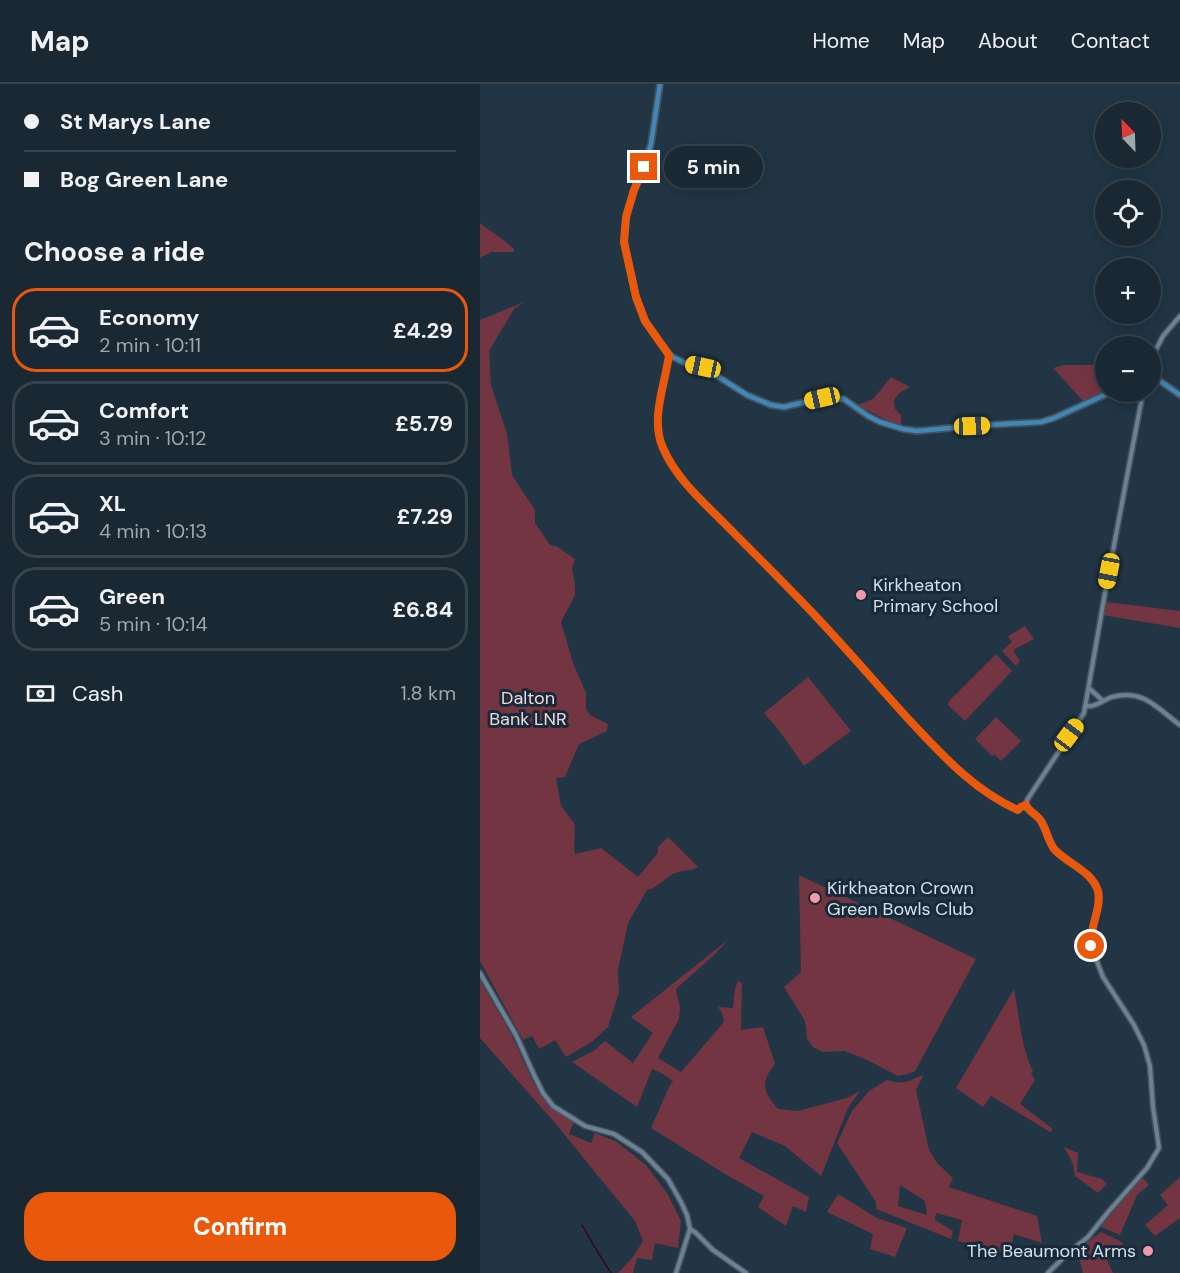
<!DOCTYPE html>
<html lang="en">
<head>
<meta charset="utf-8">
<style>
	:root { --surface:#192833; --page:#26343f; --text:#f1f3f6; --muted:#9fa6ac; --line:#37444e; --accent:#ea580c }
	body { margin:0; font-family:"DM Sans",sans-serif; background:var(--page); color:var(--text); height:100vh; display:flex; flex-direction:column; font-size:22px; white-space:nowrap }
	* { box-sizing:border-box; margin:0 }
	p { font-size:20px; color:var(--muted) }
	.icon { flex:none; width:33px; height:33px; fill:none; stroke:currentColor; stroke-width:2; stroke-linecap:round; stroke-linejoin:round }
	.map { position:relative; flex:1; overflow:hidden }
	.side { display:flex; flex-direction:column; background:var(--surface); width:480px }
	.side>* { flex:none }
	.top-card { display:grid; align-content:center; height:132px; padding:0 24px; background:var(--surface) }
	.needle { width:39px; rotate:337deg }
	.controls { position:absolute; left:615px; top:18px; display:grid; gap:12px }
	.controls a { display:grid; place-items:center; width:66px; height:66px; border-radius:50%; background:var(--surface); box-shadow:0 3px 15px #0003,0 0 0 2px var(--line); font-size:30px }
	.end { position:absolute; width:27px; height:27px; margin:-14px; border:8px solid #ea580c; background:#fff; box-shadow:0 0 0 3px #fff }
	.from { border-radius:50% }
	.bubble { position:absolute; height:42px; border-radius:21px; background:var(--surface); box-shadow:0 3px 15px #0003,0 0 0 2px var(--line); font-size:20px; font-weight:700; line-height:42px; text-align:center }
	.car { position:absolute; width:18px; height:36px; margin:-18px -9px; border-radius:8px; box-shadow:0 0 4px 2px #0007; background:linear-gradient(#f5c518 24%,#345 0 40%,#f5c518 0 76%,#345 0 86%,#f5c518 0) }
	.top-card b { display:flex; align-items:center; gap:21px; height:57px; font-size:22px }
	.top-card b+b { border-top:2px solid var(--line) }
	.top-card i { width:15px; height:15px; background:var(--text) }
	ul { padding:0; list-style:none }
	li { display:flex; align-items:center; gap:18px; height:84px; margin:0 12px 9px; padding:0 12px; border:3px solid var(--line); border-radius:24px }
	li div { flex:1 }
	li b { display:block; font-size:22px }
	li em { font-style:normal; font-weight:700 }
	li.on { border-color:var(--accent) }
	li>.icon { width:54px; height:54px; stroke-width:1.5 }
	h2 { padding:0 24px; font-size:27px; line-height:72px }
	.pay { display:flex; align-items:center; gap:15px; height:66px; padding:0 24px; font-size:22px }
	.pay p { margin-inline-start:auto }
	.cta { display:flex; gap:12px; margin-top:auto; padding:12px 24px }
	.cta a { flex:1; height:69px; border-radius:24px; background:var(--accent); color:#fff; font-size:24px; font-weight:700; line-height:69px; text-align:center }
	header { display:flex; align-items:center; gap:36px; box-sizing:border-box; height:84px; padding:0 30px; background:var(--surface); border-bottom:2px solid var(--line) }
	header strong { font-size:28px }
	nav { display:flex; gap:33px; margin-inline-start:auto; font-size:21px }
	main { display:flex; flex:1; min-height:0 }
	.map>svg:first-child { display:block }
	.green { fill:#743542; fill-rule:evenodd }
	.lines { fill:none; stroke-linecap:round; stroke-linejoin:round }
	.stream { stroke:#360613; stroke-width:1.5 }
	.minor-casing { stroke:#425360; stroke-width:7 }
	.major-casing { stroke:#425360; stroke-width:8 }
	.minor { stroke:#6c8193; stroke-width:4 }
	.major { stroke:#4186b5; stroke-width:4.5 }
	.route { stroke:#ea580c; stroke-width:8 }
	.poi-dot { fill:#f39aa8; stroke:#182a39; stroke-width:2 }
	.labels { text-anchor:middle; stroke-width:6; stroke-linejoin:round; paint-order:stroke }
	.poi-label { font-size:18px; fill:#d4e0ea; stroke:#182a39; text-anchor:start }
	.park-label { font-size:18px; fill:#f2d7da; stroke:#182a39 }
</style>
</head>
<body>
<header>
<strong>Map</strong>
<nav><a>Home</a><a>Map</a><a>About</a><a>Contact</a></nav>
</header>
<main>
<section class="side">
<div class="top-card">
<b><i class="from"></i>St Marys Lane</b>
<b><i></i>Bog Green Lane</b>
</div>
<h2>Choose a ride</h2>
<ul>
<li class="on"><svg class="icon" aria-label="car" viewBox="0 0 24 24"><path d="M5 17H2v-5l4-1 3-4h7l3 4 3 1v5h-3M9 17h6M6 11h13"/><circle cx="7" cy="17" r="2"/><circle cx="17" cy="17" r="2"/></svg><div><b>Economy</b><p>2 min · 10:11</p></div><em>£4.29</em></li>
<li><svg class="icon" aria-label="car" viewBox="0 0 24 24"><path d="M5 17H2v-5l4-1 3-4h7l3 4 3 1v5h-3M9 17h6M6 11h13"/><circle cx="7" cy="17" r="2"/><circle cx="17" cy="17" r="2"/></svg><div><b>Comfort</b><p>3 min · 10:12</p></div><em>£5.79</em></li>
<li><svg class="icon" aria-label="car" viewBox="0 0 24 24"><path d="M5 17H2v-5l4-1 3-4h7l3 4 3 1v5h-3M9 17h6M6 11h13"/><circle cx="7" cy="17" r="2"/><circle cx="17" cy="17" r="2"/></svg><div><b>XL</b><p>4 min · 10:13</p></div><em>£7.29</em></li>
<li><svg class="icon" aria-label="car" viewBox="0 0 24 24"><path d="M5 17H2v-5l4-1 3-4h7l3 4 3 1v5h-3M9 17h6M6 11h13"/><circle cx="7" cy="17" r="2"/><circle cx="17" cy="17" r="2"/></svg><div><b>Green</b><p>5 min · 10:14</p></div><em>£6.84</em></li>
</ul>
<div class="pay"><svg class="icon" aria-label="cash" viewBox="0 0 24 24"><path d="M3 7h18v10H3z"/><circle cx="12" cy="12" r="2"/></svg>Cash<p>1.8 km</p></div>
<div class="cta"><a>Confirm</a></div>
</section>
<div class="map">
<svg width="700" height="1189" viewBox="0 0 700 1189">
	<rect width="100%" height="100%" fill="#213544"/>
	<path class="green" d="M0,139C11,148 24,155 34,165V168H11L0,174Z
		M44,218L34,225L9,267L11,301L27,350L32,391L55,426V439L70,461L76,462L95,475L92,485L95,500V511L81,538L93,579L106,609V625L110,631L128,640L127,647L99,660L85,693L76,694L81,722L94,739L95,744L94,760L95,770L121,764L158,793L178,769V763L188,753L218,783C209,787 207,786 198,788C186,791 179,804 167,806L148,839L138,886L139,908L128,943L113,957L86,973L75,956L59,965L52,952L43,956L0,877V236Z
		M585,281H625V307L604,318L573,284Z
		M411,293L430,303L419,309L414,316L415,325L421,331V342L402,334L378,321L393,315Z
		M626,518L700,527V544L623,531Z
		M545,542L554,555L535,565L534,568L540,577L536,582L522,567L532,558L528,552Z
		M515,571L518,572L532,587L485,637L468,621L469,617Z
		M328,593L371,647L324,682L301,649L284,629Z
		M516,633L541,657L521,677L514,670L512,672L495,655Z
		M319,791L496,875L435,987L428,990L418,992L385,975L364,967L342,968L333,963L327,955L325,937L304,903L321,888Z
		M249,855L234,871L196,905L200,924L199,935L178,974L201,988L244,938L242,929L238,923L253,924L255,905L258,897L262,899L261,946L283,943L295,980C280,998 283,1008 298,1025L318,1027L367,1014L380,1007L368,1024L341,1092L305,1062L272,1048L259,1074L329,1113L326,1128L313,1122L306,1142L278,1123L284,1112L245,1090L171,1044L189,1003L193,997L183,990L172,985L157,1023L92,978L115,966L125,957L153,979L173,949L151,933Z
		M0,896L31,950L53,998L71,1024L94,1038L89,1050L111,1059L115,1049L137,1058L166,1081L187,1109L201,1137L198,1164L175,1159L172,1176L157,1174L153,1189H138L153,1173L163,1157L155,1137L75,1039L0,954Z
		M534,905C539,932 541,962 553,988L551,989L555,996L540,1020L573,1045L570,1048L511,1012L503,1023L476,1004Z
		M442,991L443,992L436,1006L449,1066L457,1079L473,1094L469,1103L557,1132L562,1159L534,1150L529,1170L478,1157L482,1136L456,1129L455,1136L473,1147L471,1155L396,1125V1118L357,1059L372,1027L389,1007L407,996C422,1001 428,998 442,991ZM420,1101L445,1117L447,1131L418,1122Z
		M584,1063L598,1069L597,1088L622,1095L627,1100L618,1109L595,1092L593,1080Z
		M662,1093L669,1101L657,1111L640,1151L621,1143L637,1121Z
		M700,1093V1134L675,1152L665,1141L688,1121L680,1111Z
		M358,1110L397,1134L427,1144L415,1173L390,1165L393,1150L347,1128Z
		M621,1148L640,1157L651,1167L627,1176L633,1189H603L597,1166Z"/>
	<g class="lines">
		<path class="stream" d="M102,1141L117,1167L131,1189"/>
		<g class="minor-casing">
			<path id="minor" d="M189,271C185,301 170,334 183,364C188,376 196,386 203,397L326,522L452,661L495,700L527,721L538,726L541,723L546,721
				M670,277L683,252L700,232
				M610,605L623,617
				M605,622C615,624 623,616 632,613C663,604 678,625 700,641
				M546,721L547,725L560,736L574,765L608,791L618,806V821L611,852V862L623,893L654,941L664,961L670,982L673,1023L679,1064L667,1084L629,1127L608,1153L587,1170L568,1189
				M546,721L547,716L604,629L625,509L663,308
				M0,889L36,951L54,991L63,1009L73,1022L105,1042L134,1050L162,1068L188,1095L201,1118L207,1131L210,1145L196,1189
				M210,1145L216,1149L233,1166L266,1189"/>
		</g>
		<g class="major-casing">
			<path id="major" d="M180,0L171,60L164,83L154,106L146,133L144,158L156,213L165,237L189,271L203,278L223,283L267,311L291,321L304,323L342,314L364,315L388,332L400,338L423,345L437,347L492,342L561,338L574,334L631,308
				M670,295L680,297L700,311"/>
		</g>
		<use href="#minor" class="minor"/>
		<use href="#major" class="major"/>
	</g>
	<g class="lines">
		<path class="route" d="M164,83L154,106L146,133L144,158L156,213L165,237L189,271C185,301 170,335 183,364C196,394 221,416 243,438C271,466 299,494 326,522C363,560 397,601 433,640C464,673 496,708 538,726L541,723L546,721C549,728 557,730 561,737C567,746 568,758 575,766C588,780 612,787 618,807C622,824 609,844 611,862"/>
	</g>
	<g class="poi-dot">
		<circle cx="381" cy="511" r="6"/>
		<circle cx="335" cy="814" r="6"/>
		<circle cx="668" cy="1167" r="6"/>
	</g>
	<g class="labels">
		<g class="poi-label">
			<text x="393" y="507">Kirkheaton<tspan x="393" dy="21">Primary School</tspan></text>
			<text x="347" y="810">Kirkheaton Crown<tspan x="347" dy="21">Green Bowls Club</tspan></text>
			<text x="656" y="1173" text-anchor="end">The Beaumont Arms</text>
		</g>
		<g class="park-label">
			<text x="48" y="620">Dalton<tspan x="48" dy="21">Bank LNR</tspan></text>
		</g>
	</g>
</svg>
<div class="controls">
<a><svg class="needle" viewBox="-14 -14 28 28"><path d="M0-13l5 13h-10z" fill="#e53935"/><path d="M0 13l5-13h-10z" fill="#9fa6ac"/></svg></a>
<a><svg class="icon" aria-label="locate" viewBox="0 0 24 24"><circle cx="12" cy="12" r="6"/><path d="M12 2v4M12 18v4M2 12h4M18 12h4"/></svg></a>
<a>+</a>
<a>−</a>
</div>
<i class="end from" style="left:611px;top:862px"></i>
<i class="end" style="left:164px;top:83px"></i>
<div class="bubble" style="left:184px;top:62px;width:99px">5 min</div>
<i class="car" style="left:223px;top:283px;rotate:282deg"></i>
<i class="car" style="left:342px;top:314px;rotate:257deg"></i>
<i class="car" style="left:492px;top:342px;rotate:88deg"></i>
<i class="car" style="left:629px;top:487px;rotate:191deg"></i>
<i class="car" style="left:589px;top:651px;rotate:37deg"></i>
</div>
</main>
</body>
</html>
